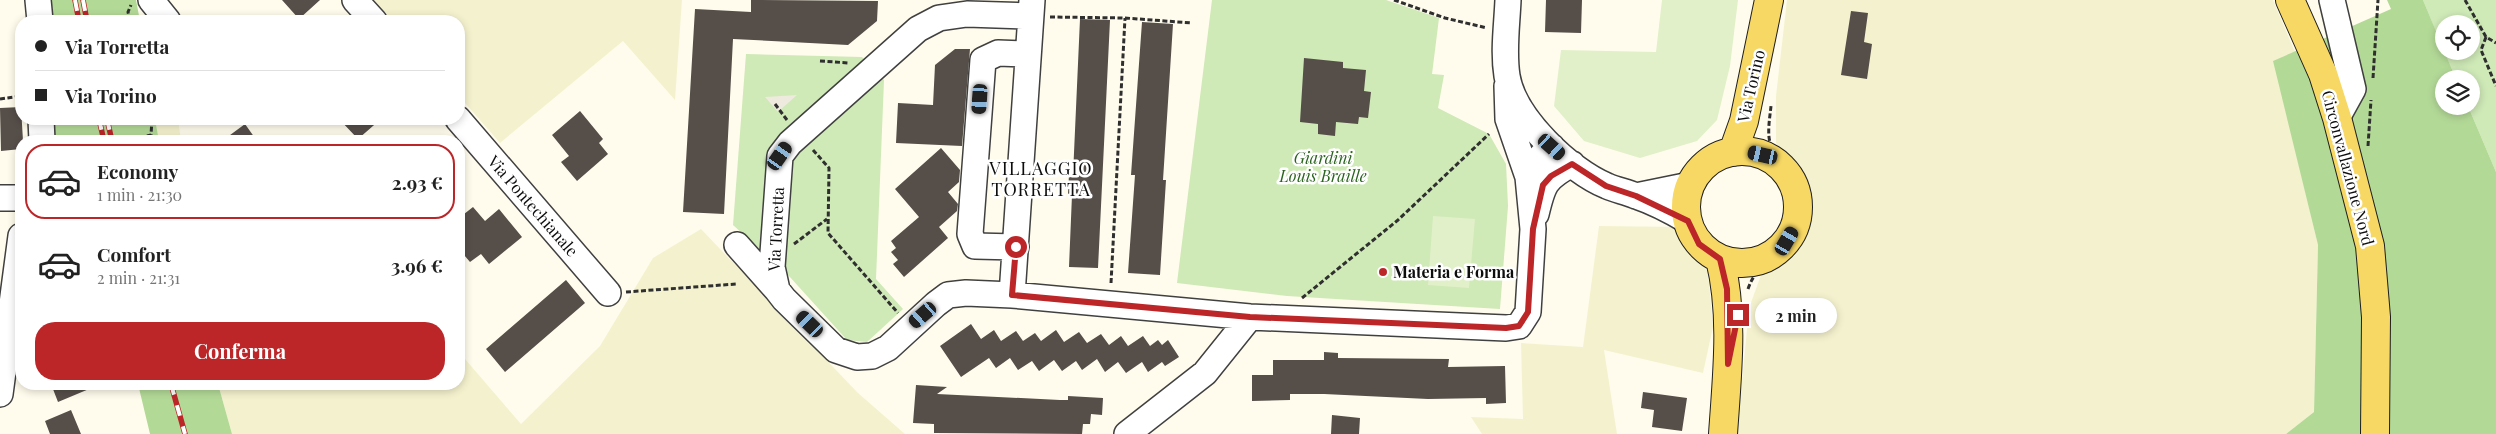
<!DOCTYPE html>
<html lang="it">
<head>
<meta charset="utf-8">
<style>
	:root { --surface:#fff; --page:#f2f2f2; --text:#222; --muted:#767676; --line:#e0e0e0; --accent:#bc2629 }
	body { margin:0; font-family:"Playfair Display",serif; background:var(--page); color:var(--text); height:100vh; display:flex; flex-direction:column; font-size:19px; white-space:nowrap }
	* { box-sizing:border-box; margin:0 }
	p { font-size:16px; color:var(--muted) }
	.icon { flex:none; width:28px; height:28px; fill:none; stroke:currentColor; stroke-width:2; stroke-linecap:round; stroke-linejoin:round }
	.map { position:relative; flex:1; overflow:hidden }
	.panel { position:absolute; left:15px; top:135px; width:450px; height:255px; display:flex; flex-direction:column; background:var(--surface); border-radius:20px; box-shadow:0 2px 8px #0003 }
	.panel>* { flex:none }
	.guide { position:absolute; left:15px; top:15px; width:450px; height:110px; border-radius:20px; box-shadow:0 2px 8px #0003; display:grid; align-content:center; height:110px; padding:0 20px; background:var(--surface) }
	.controls { position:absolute; left:2435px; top:15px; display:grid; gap:10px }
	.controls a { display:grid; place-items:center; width:45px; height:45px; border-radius:50%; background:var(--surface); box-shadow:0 2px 8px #0003; font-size:25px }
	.end { position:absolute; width:22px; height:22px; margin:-11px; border:6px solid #bc2629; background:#fff; box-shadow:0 0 0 2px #fff }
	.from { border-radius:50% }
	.bubble { position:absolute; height:35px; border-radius:18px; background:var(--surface); box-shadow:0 2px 8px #0003; font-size:16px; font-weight:700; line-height:35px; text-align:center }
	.car { position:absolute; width:15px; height:30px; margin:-15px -8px; border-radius:6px; box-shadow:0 0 4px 1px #0007; background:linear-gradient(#222 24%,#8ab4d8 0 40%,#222 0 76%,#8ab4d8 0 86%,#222 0) }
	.guide b { display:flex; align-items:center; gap:18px; height:48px; font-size:19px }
	.guide b+b { border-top:1px solid var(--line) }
	.guide i { width:12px; height:12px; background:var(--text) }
	ul { padding:9px 0 0; list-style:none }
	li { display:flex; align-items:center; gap:15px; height:75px; margin:0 10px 8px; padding:0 10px; border:2px solid transparent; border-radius:20px }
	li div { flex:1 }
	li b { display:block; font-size:19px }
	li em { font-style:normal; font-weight:700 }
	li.selected { border-color:var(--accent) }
	li>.icon { width:45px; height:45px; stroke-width:1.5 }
	.button { display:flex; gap:10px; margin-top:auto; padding:10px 20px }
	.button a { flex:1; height:58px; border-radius:20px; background:var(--accent); color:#fff; font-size:20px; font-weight:700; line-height:58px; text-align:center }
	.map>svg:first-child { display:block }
	.farmland { fill:#f4f2ce }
	.green { fill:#cfe9b7 }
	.forest { fill:#b3d997 }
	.pitch { fill:#e1f0c9 }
	.plaza { fill:#eeeadd }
	.building { fill:#554e49 }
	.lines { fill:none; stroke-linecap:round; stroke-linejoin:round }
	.minor-casing { stroke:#404040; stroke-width:28 }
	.major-casing { stroke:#1e1e1e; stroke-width:30 }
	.path { stroke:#2f2f2f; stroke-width:3; stroke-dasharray:5 2.5; stroke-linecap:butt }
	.minor { stroke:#fff; stroke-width:25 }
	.major { stroke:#f7d864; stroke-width:28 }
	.rail-casing { stroke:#bc2629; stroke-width:5.5 }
	.rail { stroke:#fff; stroke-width:4; stroke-dasharray:11; stroke-linecap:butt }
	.route { stroke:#bc2629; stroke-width:6 }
	.poi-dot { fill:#bc2629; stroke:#fff; stroke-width:2 }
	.labels { text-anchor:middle; stroke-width:5; stroke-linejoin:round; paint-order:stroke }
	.street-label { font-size:16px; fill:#0d0d0d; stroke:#fff }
	.park-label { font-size:16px; font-style:italic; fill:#2a641e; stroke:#fff }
	.poi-label { font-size:16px; font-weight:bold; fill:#0d0d0d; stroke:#fff; text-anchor:start }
	.neighbourhood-label { font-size:18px; letter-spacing:1px; fill:#0d0d0d; stroke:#fff }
</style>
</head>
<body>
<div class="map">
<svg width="2496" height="434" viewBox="0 0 2496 434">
	<rect width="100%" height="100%" fill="#fffced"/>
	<path class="farmland" d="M374,0H682L675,100L623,41L500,143L459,96V21H393Z
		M1787,0H2273L2295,52L2274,61L2318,245L2314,412L2286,434H1737L1749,308L1761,275L1792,250L1808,224L1806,185L1776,143V96Z
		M155,119H178L181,141H159Z
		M1599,226L1680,227L1708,272L1713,327L1703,373L1604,350L1617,434H1482L1471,417L1523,419L1521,343L1583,347Z
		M701,229L858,393L905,434H232L218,384H459V352L521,424L600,346L653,258Z"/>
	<path class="green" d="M1212,0H1386L1439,18L1432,74L1444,75L1438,108L1489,134L1506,164L1508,206L1500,309L1287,296L1177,283Z
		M2423,0H2496V172L2468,106H2471V79H2456L2444,51H2471V24H2444V51Z
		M746,54L862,57L884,80L876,279L903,309L867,342L847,340L789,276L733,225Z"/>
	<path class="forest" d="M46,0H136L140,21H48Z
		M2387,0H2423L2456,79H2444V106H2468L2496,172V434H2286L2314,412L2318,245L2273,61L2391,9Z
		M52,119H155L159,141H51Z
		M138,384H218L232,434H150Z"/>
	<path class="pitch" d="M1662,0H1738L1730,66L1717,120L1697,141L1640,158L1584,141L1554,106L1561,50L1656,52Z
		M1433,216L1475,219L1469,288L1428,285Z"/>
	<path class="plaza" d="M797,95L778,112L765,97Z"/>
	<path class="building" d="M282,0H320L299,19Z
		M751,0L878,1L877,21L848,45L733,39L724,214L683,212L695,9L751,12Z
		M1546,0H1582L1581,33L1545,32Z
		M1851,11L1868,13L1864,42L1872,44L1867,79L1841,75Z
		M1080,19L1110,20L1098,268L1069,267L1072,195L1068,194L1069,174L1073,175Z
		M1142,22L1173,24L1163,180H1166L1160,275L1128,273L1135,175H1131Z
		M955,49H970L962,146L896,143L898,103L933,105L935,65Z
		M1304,58L1343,62V68L1366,70L1364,91L1371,92L1368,118L1359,117L1358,124L1336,122L1335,136L1318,134V124L1300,122Z
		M21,107L23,141H21V149L1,151L0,108Z
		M580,111L603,139L599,143L608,154L577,181L561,162L569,156L552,135Z
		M339,119H381L358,139Z
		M245,124L257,141H222Z
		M941,148L960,170L959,182L948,192L958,204L957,211L939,227L948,238L904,277L893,264L898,260L891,252L896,248L891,241L919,217L895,189Z
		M473,207L485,221L499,209L522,237L489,264L481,254L470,262L459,249V218Z
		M566,280L585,303L505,372L486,349Z
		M971,324L981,339L994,330L1001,341L1016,331L1023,341L1035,333L1041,341L1056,330L1064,342L1079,332L1087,343L1101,334L1109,345L1121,336L1128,346L1143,336L1150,346L1158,340L1162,345L1168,340L1179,357L1165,366L1162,362L1148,372L1142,362L1126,373L1118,362L1105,372L1097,359L1082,370L1076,361L1062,371L1054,360L1039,371L1032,361L1018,370L1010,358L996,368L989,358L961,377L940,346Z
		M1324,352L1338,353V358L1449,359L1448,367L1505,366L1506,403L1486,404V398L1428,399L1324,394H1290V400L1252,401V375H1273V360H1324Z
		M51,384H101L58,402Z
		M916,385L947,387L937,394L1060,400H1068V396L1103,398L1102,415L1091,414L1090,424H1083L1082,434L934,433V424L913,423Z
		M1643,392L1687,398L1682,431L1652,427L1654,410L1641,408Z
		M71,410L81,434H50L45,421Z
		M1332,415L1360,418L1359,434H1331Z"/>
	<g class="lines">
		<g class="minor-casing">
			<path id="minor" d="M38,0L40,21
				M151,0L168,21
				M355,0L374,21
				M1508,0C1507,25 1503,51 1507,76C1514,118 1570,171 1607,186C1616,190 1627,192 1636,196C1654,202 1671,211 1688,221
				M2332,0L2353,89L2337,118
				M1030,16L967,14L939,18L918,29L790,143L780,156L772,267L777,290L784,299L836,350L857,357L872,356L888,348L936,304L948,295L966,293L1012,295L1250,317L1506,328L1519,326L1528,312L1533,229L1528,177L1542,155L1552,147
				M1507,86L1508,119L1528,177
				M41,119L42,141
				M458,119L608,293
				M1636,196L1690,185
				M0,198H21
				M1536,214C1543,185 1544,179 1572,164
				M737,245L777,290
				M1016,247L975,246L970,234L983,60L998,53L1028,54
				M1012,295L1032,0
				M0,394L21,236
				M1127,434L1205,373L1250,317"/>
		</g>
		<g class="major-casing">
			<path id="major" d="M2290,0L2323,74L2337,118L2370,246L2376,317L2375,434
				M1686 207a56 56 0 1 1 112 0a56 56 0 1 1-112 0Z
				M1733,152L1744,121L1769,0
				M1720,259C1734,316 1727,375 1723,434"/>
		</g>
		<path class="path" d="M1394,0L1445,18L1487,28
			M2465,0L2486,37L2496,43
			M1050,17L1125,18L1192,23
			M130,21L128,12L131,5
			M2486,37L2481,50L2496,86
			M820,61L849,63
			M2373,78L2378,0
			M0,99L21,96
			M775,104L787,120
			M125,141L151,135L152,119
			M2368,146L2371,100
			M813,150L829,168L828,233L898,313
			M794,244L827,219
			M1111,283L1125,18
			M1748,289C1759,256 1790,257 1800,229C1803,219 1805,190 1799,180C1789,166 1771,156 1769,137C1768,127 1770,116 1771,106
			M626,292L736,284
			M1302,298L1398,220L1489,134"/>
		<use href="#minor" class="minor"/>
		<use href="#major" class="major"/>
		<g class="rail-casing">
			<path id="rail" d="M75,0L79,21
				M83,0L87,21
				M99,119L104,141
				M107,119L112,141
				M171,384L185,434"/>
		</g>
		<use href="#rail" class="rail"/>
	</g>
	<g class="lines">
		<path class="route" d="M1016,247L1012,295L1250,317L1506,328L1519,326L1528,312L1533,229L1543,185L1551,176L1572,164L1606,186L1636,196L1688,221L1699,244L1720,259L1727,289L1728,364L1738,315"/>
	</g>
	<circle class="poi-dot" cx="1383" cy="272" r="5"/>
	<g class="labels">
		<g class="street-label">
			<text transform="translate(1751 86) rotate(-77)" y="6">Via Torino</text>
			<text transform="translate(2348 168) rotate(75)" y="6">Circonvallazione Nord</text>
			<text transform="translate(533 206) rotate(49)" y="6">Via Pontechianale</text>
			<text transform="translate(776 229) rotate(-87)" y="6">Via Torretta</text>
		</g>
		<g class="park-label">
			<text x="1323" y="164">Giardini<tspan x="1323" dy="18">Louis Braille</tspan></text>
		</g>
		<g class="poi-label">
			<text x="1393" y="278">Materia e Forma</text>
		</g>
		<g class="neighbourhood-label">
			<text x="1041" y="175">VILLAGGIO<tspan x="1041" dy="21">TORRETTA</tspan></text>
		</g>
	</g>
</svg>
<div class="controls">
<a><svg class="icon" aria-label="locate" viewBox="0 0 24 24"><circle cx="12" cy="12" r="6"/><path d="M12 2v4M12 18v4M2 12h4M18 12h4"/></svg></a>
<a><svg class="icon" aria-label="layers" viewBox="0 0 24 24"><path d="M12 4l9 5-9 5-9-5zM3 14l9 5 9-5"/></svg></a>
</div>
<i class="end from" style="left:1016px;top:247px"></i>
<i class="end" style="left:1738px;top:315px"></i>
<div class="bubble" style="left:1755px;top:298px;width:82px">2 min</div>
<i class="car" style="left:980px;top:99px;rotate:184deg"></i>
<i class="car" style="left:1552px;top:147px;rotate:132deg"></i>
<i class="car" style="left:1763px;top:155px;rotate:283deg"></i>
<i class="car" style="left:780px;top:156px;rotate:35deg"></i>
<i class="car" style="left:1787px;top:241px;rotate:30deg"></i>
<i class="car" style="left:923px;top:315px;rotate:229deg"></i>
<i class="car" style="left:810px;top:324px;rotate:314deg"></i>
<div class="guide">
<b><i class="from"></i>Via Torretta</b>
<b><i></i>Via Torino</b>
</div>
<section class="panel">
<ul>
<li class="selected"><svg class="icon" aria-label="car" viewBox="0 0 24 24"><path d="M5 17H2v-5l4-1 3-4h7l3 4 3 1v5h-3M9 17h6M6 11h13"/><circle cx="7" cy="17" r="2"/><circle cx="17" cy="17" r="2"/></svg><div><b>Economy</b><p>1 min · 21:30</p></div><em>2.93 €</em></li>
<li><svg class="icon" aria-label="car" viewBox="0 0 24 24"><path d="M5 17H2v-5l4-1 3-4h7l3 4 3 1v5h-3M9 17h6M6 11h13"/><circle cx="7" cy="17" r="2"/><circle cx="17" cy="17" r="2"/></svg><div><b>Comfort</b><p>2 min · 21:31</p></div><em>3.96 €</em></li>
</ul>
<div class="button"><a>Conferma</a></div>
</section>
</div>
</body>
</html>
